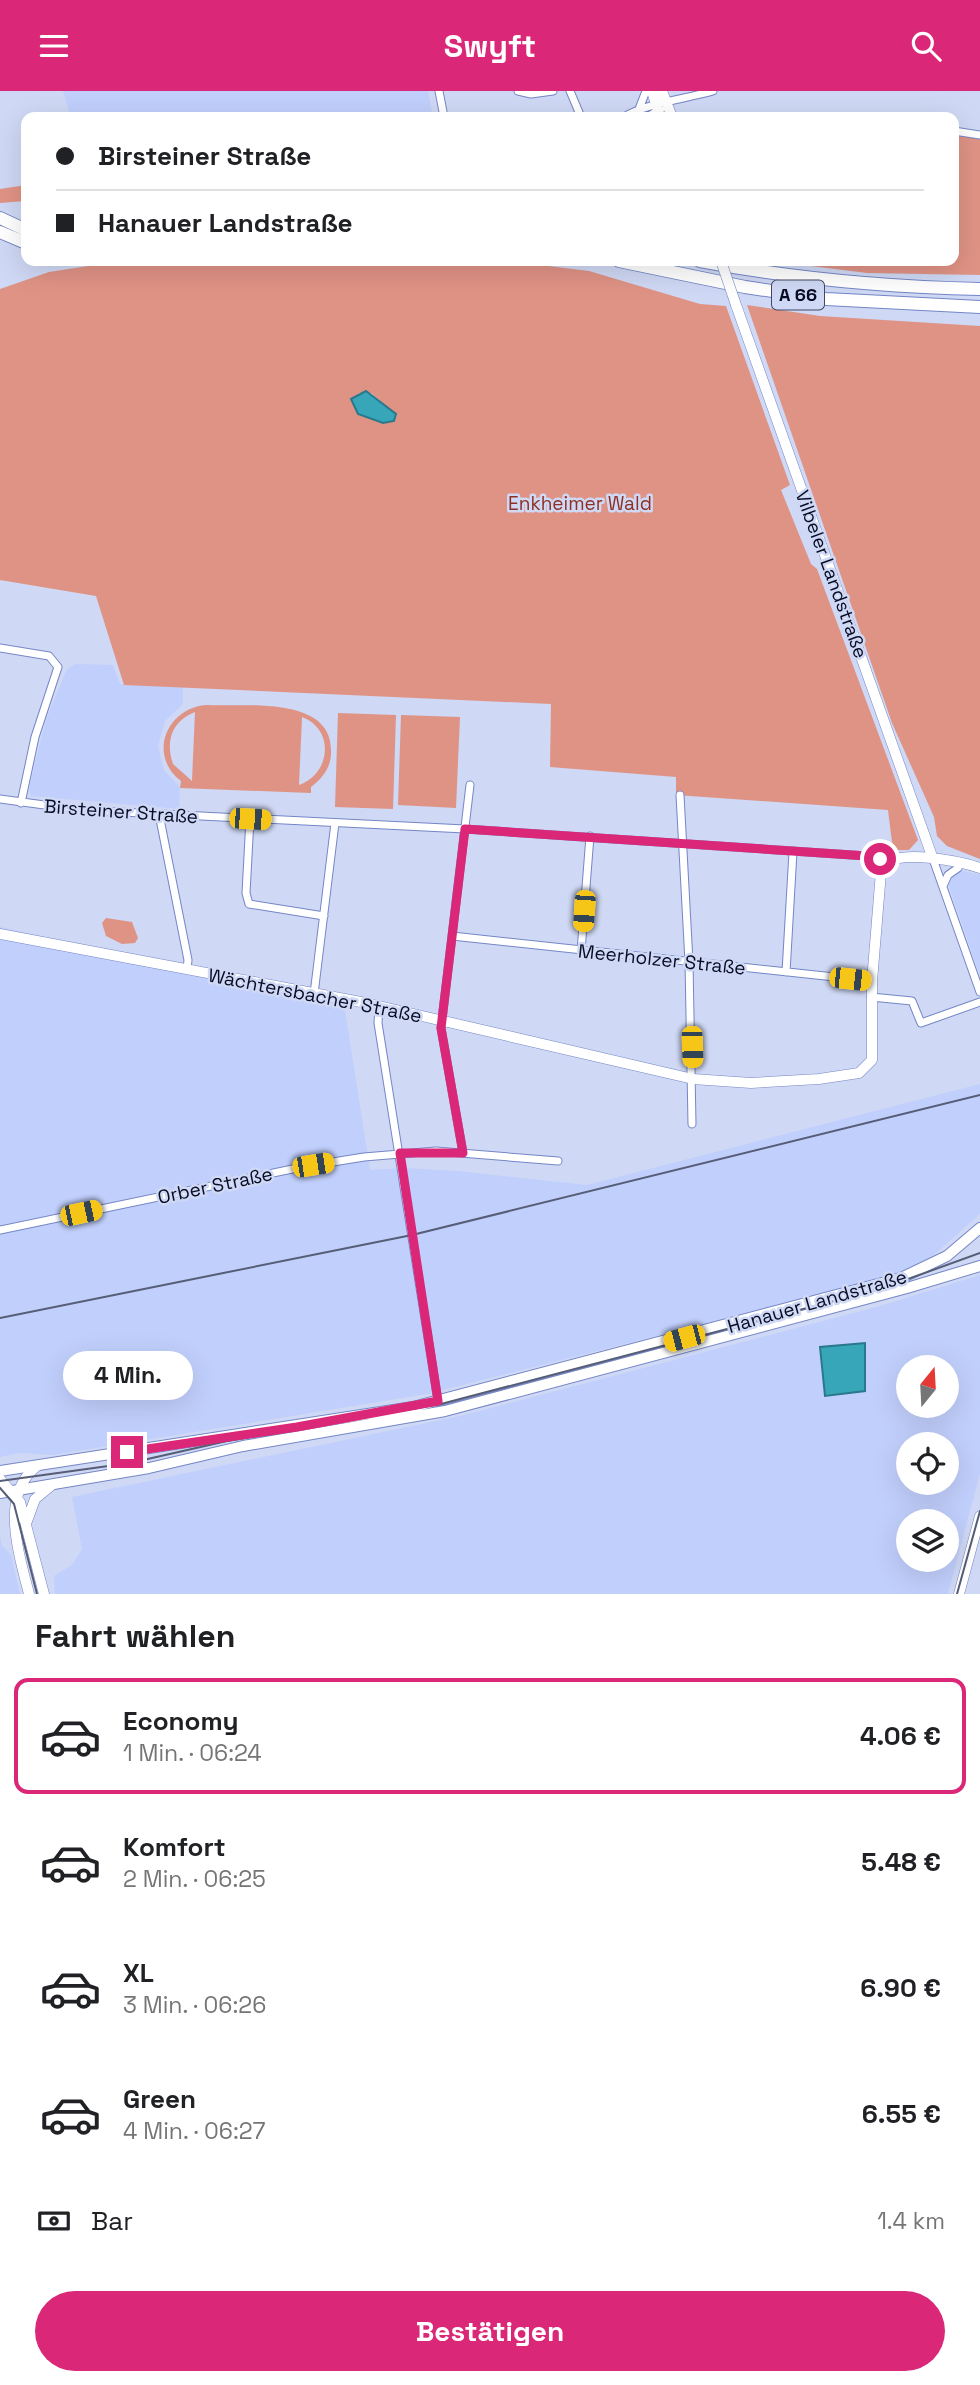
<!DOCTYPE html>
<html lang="de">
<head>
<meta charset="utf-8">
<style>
	:root { --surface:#fff; --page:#f2f2f2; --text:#202124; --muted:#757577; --line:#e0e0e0; --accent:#db2777 }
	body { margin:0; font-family:"Space Grotesk",sans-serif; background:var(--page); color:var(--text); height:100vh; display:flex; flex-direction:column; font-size:26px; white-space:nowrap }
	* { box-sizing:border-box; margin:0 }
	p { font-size:23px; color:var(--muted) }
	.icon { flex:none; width:38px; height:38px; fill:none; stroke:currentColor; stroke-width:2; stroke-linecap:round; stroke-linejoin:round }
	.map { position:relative; height:1503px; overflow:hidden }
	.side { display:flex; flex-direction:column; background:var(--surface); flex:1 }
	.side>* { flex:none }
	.guide { position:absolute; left:21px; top:21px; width:938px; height:154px; border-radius:14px; box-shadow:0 7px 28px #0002; display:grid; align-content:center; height:154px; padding:0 35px; background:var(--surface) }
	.needle { width:46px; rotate:18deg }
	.fabs { position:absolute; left:896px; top:1264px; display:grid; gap:14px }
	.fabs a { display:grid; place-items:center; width:63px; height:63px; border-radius:50%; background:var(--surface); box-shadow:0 7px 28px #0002; font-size:35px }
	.end { position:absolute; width:32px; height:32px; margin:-16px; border:9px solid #db2777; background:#fff; box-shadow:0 0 0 4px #fff }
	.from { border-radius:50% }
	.bubble { position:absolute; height:49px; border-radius:24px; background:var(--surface); box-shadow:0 7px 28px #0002; font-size:23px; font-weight:800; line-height:49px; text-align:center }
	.car { position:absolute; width:21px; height:42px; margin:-21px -10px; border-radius:9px; box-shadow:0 0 5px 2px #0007; background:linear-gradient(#f5c518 24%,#345 0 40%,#f5c518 0 76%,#345 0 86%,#f5c518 0) }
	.guide b { display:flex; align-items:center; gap:24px; height:66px; font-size:26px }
	.guide b+b { border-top:2px solid var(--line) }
	.guide i { width:18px; height:18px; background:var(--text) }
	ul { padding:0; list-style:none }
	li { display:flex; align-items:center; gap:21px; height:116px; margin:0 14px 10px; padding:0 21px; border:4px solid transparent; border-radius:14px }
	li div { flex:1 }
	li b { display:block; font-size:26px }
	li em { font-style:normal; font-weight:800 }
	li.on { border-color:var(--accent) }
	li>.icon { width:63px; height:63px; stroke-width:1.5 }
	h2 { padding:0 35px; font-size:32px; line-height:84px }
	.pay { display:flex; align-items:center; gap:18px; height:77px; padding:0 35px; font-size:26px }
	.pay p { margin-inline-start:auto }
	.primary-button { display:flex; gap:14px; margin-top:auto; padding:14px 35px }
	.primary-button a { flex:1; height:80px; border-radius:42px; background:var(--accent); color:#fff; font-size:28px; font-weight:800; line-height:80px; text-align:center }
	header { display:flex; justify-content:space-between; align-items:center; height:91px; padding:0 35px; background:var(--accent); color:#fff; font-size:32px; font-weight:800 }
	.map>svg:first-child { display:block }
	.built { fill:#c1cffc; fill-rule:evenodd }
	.green { fill:#df9385; fill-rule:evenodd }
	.water { fill:#37a6b9; stroke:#29788c; stroke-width:2 }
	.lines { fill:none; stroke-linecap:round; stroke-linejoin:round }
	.street-casing { stroke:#7486c6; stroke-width:9 }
	.secondary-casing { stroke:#7486c6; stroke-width:11 }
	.primary-casing { stroke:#7486c6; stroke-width:12 }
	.highway-casing { stroke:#7486c6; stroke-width:14 }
	.street { stroke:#fff; stroke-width:7 }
	.secondary { stroke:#fff; stroke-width:10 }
	.primary { stroke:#fff; stroke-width:10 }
	.highway { stroke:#fff; stroke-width:12 }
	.tram { stroke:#565d76; stroke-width:2 }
	.rail { stroke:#565d76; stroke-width:2 }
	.secondary-bridge-casing { stroke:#7486c6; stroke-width:11; stroke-linecap:butt }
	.secondary-bridge { stroke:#fff; stroke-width:10 }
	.route { stroke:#db2777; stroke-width:9 }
	.labels { text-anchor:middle; stroke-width:5; stroke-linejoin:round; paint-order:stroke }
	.shield { fill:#cfd8f4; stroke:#434962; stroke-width:2 }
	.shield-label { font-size:18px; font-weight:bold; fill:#070c23 }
	.park-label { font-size:19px; fill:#8e3022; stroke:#cfd8f4 }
	.street-label { font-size:19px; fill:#070c23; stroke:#cfd8f4 }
</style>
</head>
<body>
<header><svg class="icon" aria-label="menu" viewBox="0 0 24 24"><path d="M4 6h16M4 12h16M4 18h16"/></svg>Swyft<svg class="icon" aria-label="search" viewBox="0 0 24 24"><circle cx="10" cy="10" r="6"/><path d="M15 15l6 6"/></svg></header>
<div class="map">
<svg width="980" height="1503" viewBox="0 0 980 1503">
	<rect width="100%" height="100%" fill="#cfd8f4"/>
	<path class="built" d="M63,0H428L433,26H71Z
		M75,573L113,574L120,593L183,596V613L165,630L158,655L164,679L180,696L179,718L31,705L29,699L35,671L47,626L67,578Z
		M964,780L980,784V885L949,796L951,786L957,781Z
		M0,836L344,913L370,1079L405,1077L458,1080L587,1094L980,993V1123L927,1170L897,1184L427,1303L53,1364L19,1362L0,1366Z
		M980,1184V1382L948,1503H55L54,1485L72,1474L82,1458L72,1406L460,1325L880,1215ZM908,1276H947V1314H908ZM908,1353H947V1391H908ZM908,1430H947V1468H908Z
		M0,1445L2,1454L11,1464L20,1503H0Z"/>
	<path class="green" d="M954,43L980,48V184L867,182L771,170H954Z
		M26,94V110L0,112V98Z
		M121,170H508L589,180L700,213L726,215L790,394L781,399L811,473L817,478L918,749L909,759H893L888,719L676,704V686L550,676L551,613L124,594L96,505L0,489V198L49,181ZM359,302H371L392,320L383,332L363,325Z
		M747,214L820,225L980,235V768L947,755L937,745L934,726L892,632Z
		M206,614C243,616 331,604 331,659C332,675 323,687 311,696V702L180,697L181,690C147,664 167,617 206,614ZM195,621L192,689V690L173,673C165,650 172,630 195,621ZM302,626C335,638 331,683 299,694Z
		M338,622L396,624L393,718L335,716Z
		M401,624L460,626L456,717L398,714Z
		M106,827L132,831L138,847L135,852L122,853L106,845L102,832Z"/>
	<path class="water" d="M366,300L396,323L394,330L383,332L358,323L351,308Z
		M865,1252V1300L825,1305L820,1256Z"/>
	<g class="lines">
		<g class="street-casing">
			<path id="street" d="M439,0L444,26
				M518,0L531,3L553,0
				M570,0L581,26
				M639,18L646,0
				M624,26C647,12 685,8 713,0
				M647,26L661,18
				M954,40L980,44
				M0,557L49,565L58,576L35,646L21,712
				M680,704L689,871L692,1033
				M0,708L81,719L465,738L867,765L885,772
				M159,723L188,869L187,878
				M250,728L246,802L249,813L324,825
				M933,768L980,901
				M943,795L948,784L958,777
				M452,845L872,890
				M581,860L590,745
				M786,881L793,761
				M314,903L335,732
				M871,906L912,910L921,932L980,911
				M379,915L378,932L438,1310
				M463,1062L441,937L470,694
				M0,1139L302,1076L364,1066L436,1060L558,1070"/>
		</g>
		<g class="secondary-casing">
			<path id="secondary" d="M652,0L660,26
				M662,0L672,26
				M736,214L933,768
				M0,843L366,912L693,988L751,992L819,988L859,982L872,969V890L881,781L885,772C904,759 959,770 980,777
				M0,1388L20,1411L44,1503
				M27,1430L35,1408L52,1394
				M29,1503C18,1460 0,1403 37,1375
				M959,1503L980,1425"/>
		</g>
		<g class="primary-casing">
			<path id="primary" d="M0,1380L413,1316L901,1187L947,1165L980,1137
				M0,1402L149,1377L243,1355L445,1320L907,1197L980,1175"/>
		</g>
		<g class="highway-casing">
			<path id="highway" d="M0,127L26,139
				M0,141L26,152
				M619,170L745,196L826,208L980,216
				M700,170C795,188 884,196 980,198"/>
		</g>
		<use href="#street" class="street"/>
		<use href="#secondary" class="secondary"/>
		<use href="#primary" class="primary"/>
		<use href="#highway" class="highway"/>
		<path class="tram" d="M0,1390L130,1372L227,1350L441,1313L883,1197L980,1162
			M0,1397L14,1413L37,1503
			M957,1503L980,1420"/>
		<path class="rail" d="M0,1227L412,1144L980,1004"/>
		<g class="secondary-bridge-casing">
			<path id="secondary-bridge" d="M721,170L736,214"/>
		</g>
		<use href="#secondary-bridge" class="secondary-bridge"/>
	</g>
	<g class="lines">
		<path class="route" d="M127,1361L297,1336L438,1310L400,1062H463L441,937L465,738L867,765L880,768"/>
	</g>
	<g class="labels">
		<rect class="shield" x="772" y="189.5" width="52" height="29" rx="5"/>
		<g class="shield-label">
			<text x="798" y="210">A 66</text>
		</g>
		<g class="park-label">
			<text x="580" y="419">Enkheimer Wald</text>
		</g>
		<g class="street-label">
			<text transform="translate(832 483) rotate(70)" y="7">Vilbeler Landstraße</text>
			<text transform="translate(121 720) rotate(4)" y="7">Birsteiner Straße</text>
			<text transform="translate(662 868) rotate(6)" y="7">Meerholzer Straße</text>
			<text transform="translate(315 904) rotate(11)" y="7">Wächtersbacher Straße</text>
			<text transform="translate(215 1094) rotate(-12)" y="7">Orber Straße</text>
			<text transform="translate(817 1210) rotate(-16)" y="7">Hanauer Landstraße</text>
		</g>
	</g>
</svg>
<div class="fabs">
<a><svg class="needle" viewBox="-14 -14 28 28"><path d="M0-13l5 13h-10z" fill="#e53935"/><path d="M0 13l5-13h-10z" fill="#757577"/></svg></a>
<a><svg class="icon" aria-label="locate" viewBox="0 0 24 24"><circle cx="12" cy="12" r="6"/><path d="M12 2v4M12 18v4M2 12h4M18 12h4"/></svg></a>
<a><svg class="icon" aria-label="layers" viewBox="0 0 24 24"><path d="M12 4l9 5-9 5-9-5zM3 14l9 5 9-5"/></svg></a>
</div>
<i class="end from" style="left:880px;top:768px"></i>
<i class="end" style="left:127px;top:1361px"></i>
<div class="bubble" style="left:63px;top:1260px;width:130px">4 Min.</div>
<i class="car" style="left:250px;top:728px;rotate:93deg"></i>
<i class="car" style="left:584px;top:820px;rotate:184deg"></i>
<i class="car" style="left:850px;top:888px;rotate:96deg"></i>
<i class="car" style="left:692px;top:956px;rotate:178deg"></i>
<i class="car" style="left:313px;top:1074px;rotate:81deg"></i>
<i class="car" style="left:81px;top:1122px;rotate:78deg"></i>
<i class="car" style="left:684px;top:1247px;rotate:255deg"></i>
<div class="guide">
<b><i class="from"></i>Birsteiner Straße</b>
<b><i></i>Hanauer Landstraße</b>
</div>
</div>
<section class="side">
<h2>Fahrt wählen</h2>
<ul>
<li class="on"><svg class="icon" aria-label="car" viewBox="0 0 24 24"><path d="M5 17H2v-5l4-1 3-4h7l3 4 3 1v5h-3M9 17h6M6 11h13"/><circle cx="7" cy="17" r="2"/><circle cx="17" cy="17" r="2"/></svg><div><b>Economy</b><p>1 Min. · 06:24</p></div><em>4.06 €</em></li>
<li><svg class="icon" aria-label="car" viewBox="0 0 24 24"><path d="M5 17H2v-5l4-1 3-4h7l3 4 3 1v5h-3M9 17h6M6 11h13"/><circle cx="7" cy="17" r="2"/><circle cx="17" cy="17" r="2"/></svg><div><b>Komfort</b><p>2 Min. · 06:25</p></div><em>5.48 €</em></li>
<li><svg class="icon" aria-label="car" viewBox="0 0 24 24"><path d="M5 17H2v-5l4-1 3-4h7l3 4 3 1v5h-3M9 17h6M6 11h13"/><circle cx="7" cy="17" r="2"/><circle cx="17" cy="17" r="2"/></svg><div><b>XL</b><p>3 Min. · 06:26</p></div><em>6.90 €</em></li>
<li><svg class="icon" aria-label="car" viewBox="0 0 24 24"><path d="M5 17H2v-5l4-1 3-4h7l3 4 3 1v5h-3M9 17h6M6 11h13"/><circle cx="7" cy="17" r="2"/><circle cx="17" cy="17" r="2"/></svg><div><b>Green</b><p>4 Min. · 06:27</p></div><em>6.55 €</em></li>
</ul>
<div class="pay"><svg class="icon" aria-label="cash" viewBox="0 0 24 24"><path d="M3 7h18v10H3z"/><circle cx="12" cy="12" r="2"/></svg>Bar<p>1.4 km</p></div>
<div class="primary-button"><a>Bestätigen</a></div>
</section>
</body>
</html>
